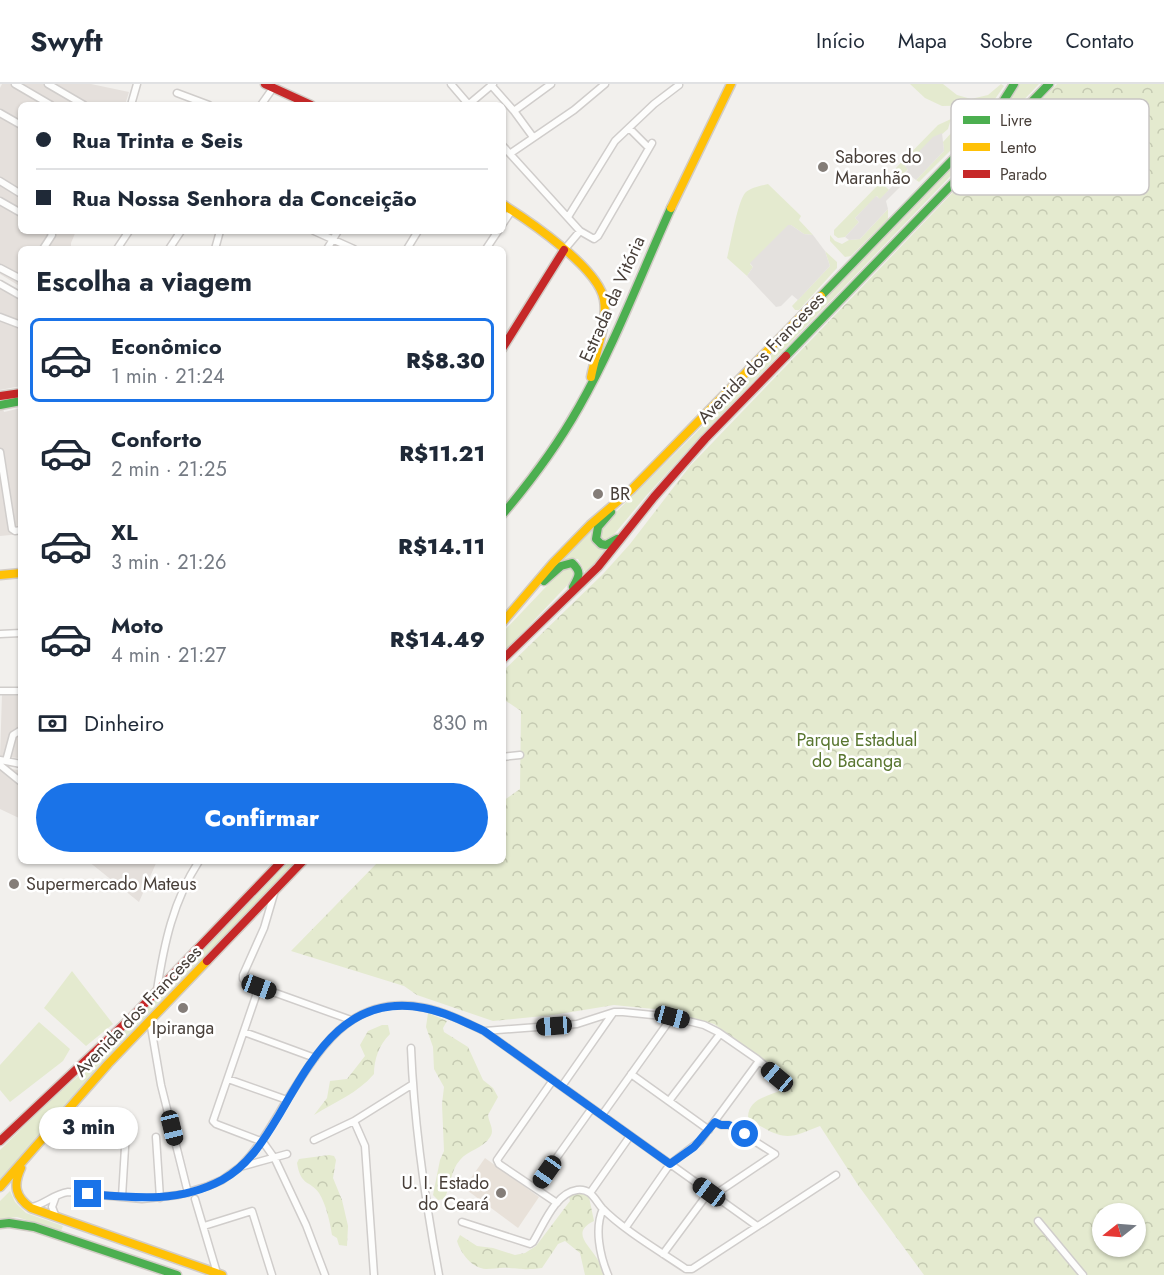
<!DOCTYPE html>
<html lang="pt">
<head>
<meta charset="utf-8">
<style>
	:root { --surface:#fff; --page:#f2f2f3; --text:#1f2937; --muted:#747a83; --line:#e0e1e3; --accent:#1a73e8 }
	body { margin:0; font-family:Jost,sans-serif; background:var(--page); color:var(--text); height:100vh; display:flex; flex-direction:column; font-size:22px; white-space:nowrap }
	* { box-sizing:border-box; margin:0 }
	p { font-size:20px; color:var(--muted) }
	.icon { flex:none; width:33px; height:33px; fill:none; stroke:currentColor; stroke-width:2; stroke-linecap:round; stroke-linejoin:round }
	.map { position:relative; flex:1; overflow:hidden }
	.sheet { position:absolute; left:18px; top:162px; width:488px; height:618px; display:flex; flex-direction:column; background:var(--surface); border-radius:9px; box-shadow:0 2px 4px #0004 }
	.sheet>* { flex:none }
	.banner { position:absolute; left:18px; top:18px; width:488px; height:132px; border-radius:9px; box-shadow:0 2px 4px #0004; display:grid; align-content:center; height:132px; padding:0 18px; background:var(--surface) }
	.needle { width:39px; rotate:253deg }
	.tools { position:absolute; left:1092px; top:1119px; display:grid; gap:12px }
	.tools a { display:grid; place-items:center; width:54px; height:54px; border-radius:50%; background:var(--surface); box-shadow:0 2px 4px #0004; font-size:30px }
	.end { position:absolute; width:27px; height:27px; margin:-14px; border:8px solid #1a73e8; background:#fff; box-shadow:0 0 0 3px #fff }
	.from { border-radius:50% }
	.bubble { position:absolute; height:42px; border-radius:21px; background:var(--surface); box-shadow:0 2px 4px #0004; font-size:20px; font-weight:800; line-height:42px; text-align:center }
	.car { position:absolute; width:18px; height:36px; margin:-18px -9px; border-radius:8px; box-shadow:0 0 4px 2px #0007; background:linear-gradient(#222 24%,#8ab4d8 0 40%,#222 0 76%,#8ab4d8 0 86%,#222 0) }
	.banner b { display:flex; align-items:center; gap:21px; height:57px; font-size:22px }
	.banner b+b { border-top:2px solid var(--line) }
	.banner i { width:15px; height:15px; background:var(--text) }
	ul { padding:0; list-style:none }
	li { display:flex; align-items:center; gap:18px; height:84px; margin:0 12px 9px; padding:0 6px; border:3px solid transparent; border-radius:9px }
	li div { flex:1 }
	li b { display:block; font-size:22px }
	li em { font-style:normal; font-weight:800 }
	li.selected { border-color:var(--accent) }
	li>.icon { width:54px; height:54px; stroke-width:1.5 }
	h2 { padding:0 18px; font-size:27px; line-height:72px }
	.pay { display:flex; align-items:center; gap:15px; height:66px; padding:0 18px; font-size:22px }
	.pay p { margin-inline-start:auto }
	.button { display:flex; gap:12px; margin-top:auto; padding:12px 18px }
	.button a { flex:1; height:69px; border-radius:36px; background:var(--accent); color:#fff; font-size:24px; font-weight:800; line-height:69px; text-align:center }
	header { display:flex; align-items:center; gap:36px; box-sizing:border-box; height:84px; padding:0 30px; background:var(--surface); border-bottom:2px solid var(--line) }
	header strong { font-size:28px }
	nav { display:flex; gap:33px; margin-inline-start:auto; font-size:21px }
	.map>svg:first-child { display:block }
	.residential { fill:#e5e0dc }
	.education { fill:#e8e1d9 }
	.grass { fill:#e4eacf }
	.forest { fill:url(#forest-crowns); fill-rule:evenodd }
	.parking { fill:#e4e1de }
	.lines { fill:none; stroke-linecap:round; stroke-linejoin:round }
	.street-casing { stroke:#d0cdcb; stroke-width:9 }
	.fast-casing { stroke:#d2ccc6; stroke-width:11 }
	.slow-casing { stroke:#d2ccc6; stroke-width:11 }
	.jam-casing { stroke:#d2ccc6; stroke-width:11 }
	.street { stroke:#fdfdfc; stroke-width:6 }
	.fast { stroke:#4caf50; stroke-width:8 }
	.slow { stroke:#ffc107; stroke-width:8 }
	.jam { stroke:#c62828; stroke-width:8 }
	.route { stroke:#1a73e8; stroke-width:8 }
	.poi-dot { fill:#847d78; stroke:#fff; stroke-width:2 }
	.labels { text-anchor:middle; stroke-width:5; stroke-linejoin:round; paint-order:stroke }
	.poi-label { font-size:18px; fill:#483f39; stroke:#fff; text-anchor:start }
	.street-label { font-size:18px; fill:#483f39; stroke:#fff }
	.park-label { font-size:18px; fill:#597630; stroke:#fff }
	.key { fill:#fff; stroke:#c8c5c4; stroke-width:1.5 }
	.key-label { font-size:16px; fill:#483f39 }
</style>
</head>
<body>
<header>
<strong>Swyft</strong>
<nav><a>Início</a><a>Mapa</a><a>Sobre</a><a>Contato</a></nav>
</header>
<div class="map">
<svg width="1164" height="1191" viewBox="0 0 1164 1191">
	<defs>
		<pattern id="forest-crowns" width="20" height="18" patternUnits="userSpaceOnUse" patternTransform="scale(1.5)"><rect width="20" height="18" fill="#e4eacf"/><path d="M2 6a3 3 0 1 1 6 0M12 15a3 3 0 1 1 6 0" fill="none" stroke="#c5cab2"/></pattern>
	</defs>
	<rect width="100%" height="100%" fill="#f2f0ed"/>
	<path class="residential" d="M2,0H91L129,8L125,21H21V147H76L71,159V165H21V203L0,190V4Z
		M0,202L21,215V302L0,306Z
		M0,324H3L4,328L21,324V450L0,452Z
		M2,610L21,611V674L0,673Z
		M0,682L21,687V735L0,725Z
		M88,777H157L139,818Z"/>
	<path class="education" d="M485,1074L539,1113L518,1144L464,1104Z"/>
	<path class="grass" d="M910,0H943L957,11L971,15L988,11L1001,0L1004,2L995,15L986,21L942,22L925,14Z
		M1020,0H1039L699,354L646,412L611,454L608,456L601,455L600,453L602,442L695,350L997,37Z
		M979,29H988L919,98L916,96L944,67L943,58L953,47L957,35Z
		M951,35L948,45L905,82L908,85L897,97L890,90L938,41Z
		M881,98L889,106L880,116L877,112L855,134L859,138L845,153L838,154L834,151V146Z
		M768,100L801,132L799,136L813,151L804,150L791,141L750,180L753,183L747,192L727,174C731,159 737,120 745,109C751,103 760,102 768,100Z
		M888,125V135L851,172L845,173L830,157V151L835,157L842,160L849,156L860,155Z
		M825,167L837,178V184L799,226H795L792,222L830,182Z
		M592,443C590,459 595,465 610,465L586,490L578,475L562,476Z
		M570,484L576,488L575,493L503,569L502,549L561,487Z
		M290,777H297L117,965L0,1097V1066L52,1015L98,975Z
		M72,887L113,940L86,962L44,924Z
		M39,938L70,965L63,977L10,1018L0,1006V981Z
		M10,1107L15,1118L26,1129L63,1142L61,1147L17,1133L0,1135V1117Z"/>
	<path class="forest" d="M1057,0H1164V1191H924L858,1101L820,1042C796,1051 788,1058 764,1044C758,1041 753,1038 748,1033C749,1013 770,1013 785,1004L788,993L714,940L664,926L614,921L553,931L493,937L417,911L404,902L291,867L379,777H502L503,717L520,705L521,627L503,615V587L603,490L630,460L690,382ZM1102,1130H1136V1162H1102Z
		M428,929L447,937L443,944L444,948L468,963L483,996L493,1004L498,1013L488,1031C489,1039 495,1046 490,1053C484,1064 468,1066 460,1076C450,1087 451,1103 444,1115L438,1116L433,1111L440,1076L444,1067L442,1020L444,1003L434,985L433,963L426,943Z
		M382,941H388L390,950C379,961 374,975 374,990C358,1009 335,1018 314,1031L327,1014L330,997L347,995L365,972L360,961L368,947Z
		M329,1071L334,1072L336,1076L333,1094L342,1116L348,1142L347,1162L339,1161L337,1154L332,1151C330,1138 326,1120 319,1109C310,1096 301,1103 297,1079L299,1075Z
		M574,1109L583,1110L589,1113L594,1137C571,1148 588,1160 596,1173C600,1178 602,1185 605,1191H585L580,1169L565,1157L558,1160L542,1184C527,1186 523,1185 509,1184C502,1183 494,1185 486,1185C472,1184 461,1170 457,1157L460,1151L477,1162L493,1164L515,1171L525,1169L536,1162L570,1117L569,1113Z"/>
	<path class="parking" d="M942,49L944,67L916,96L911,92L886,117L888,125L860,155L849,156L845,153L859,138L855,134L876,112L880,115L908,86L905,82L933,53Z
		M788,141H791L804,150L813,151L825,167L830,182L798,216L792,211L781,222L776,223L747,192L753,183L750,179Z"/>
	<g class="lines">
		<g class="street-casing">
			<path id="street" d="M15,0L51,21
				M48,0L84,21
				M451,0L469,21
				M491,1L514,27L533,53
				M177,9L209,21
				M131,21L137,0
				M261,21L273,4
				M468,21L493,0
				M514,27L551,0
				M0,29L21,41
				M629,44L649,64
				M502,61L580,147L594,155L598,152L652,59
				M511,69L574,26L605,0
				M0,97L21,110
				M0,117L21,129
				M568,133L615,57L654,20L679,1
				M502,141L512,126
				M314,147L354,165
				M43,165L52,151L50,147
				M117,165L129,147
				M169,165L181,147
				M215,165L220,147
				M327,165L338,147
				M407,165L418,147
				M486,165L498,147
				M564,166L580,147
				M0,184L21,195
				M0,200L21,212
				M0,233L21,241
				M0,368L12,445L15,447L21,446
				M0,550L21,549
				M0,607H21
				M502,673L520,671
				M0,676L21,680
				M6,677L13,651L21,646
				M0,681L21,698
				M274,810L264,844L243,891V895L259,903L351,936
				M259,903L213,1037L216,1040L263,1058L275,1075L306,1141L325,1191
				M157,906C164,860 173,817 199,777
				M150,937L161,1001L188,1109
				M485,947L577,940L614,928H623L672,933L704,941L718,948L757,975L777,992
				M244,948L315,974
				M411,964C414,1040 425,1116 439,1191
				M631,990L709,1046
				M228,995L287,1016
				M553,996L497,1076L499,1080L557,1119
				M562,1002L613,929
				M669,1017L720,950
				M602,1031L672,933
				M354,1037L365,1062L374,1191
				M156,1053L160,1114
				M314,1056L354,1037L413,1000
				M240,1083C260,1063 272,1040 287,1016C324,957 357,903 438,927C454,932 469,940 484,947L757,1142
				M535,1104L592,1024
				M590,1109L630,1052
				M714,1111L775,1070L729,1041H721L715,1038
				M122,1113L126,1047
				M195,1115L217,1189
				M32,1123C45,1120 54,1110 68,1108L142,1115L178,1111L208,1102L222,1096L240,1083L287,1070
				M603,1125C594,1144 600,1172 608,1191
				M56,1133L52,1123L56,1112
				M1038,1137L1083,1191
				M462,1138L530,1160L533,1158C543,1142 555,1109 577,1106C591,1104 595,1116 602,1124C622,1145 661,1168 686,1185H692L836,1091
				M204,1142L252,1127L272,1191
				M626,1143L670,1080L700,1057L759,977
				M663,1170L709,1108"/>
		</g>
		<g class="fast-casing">
			<path id="fast" d="M821,212L992,35L1014,0
				M786,272L1049,0
				M0,321L21,317
				M611,428L598,443L596,455L601,460L606,461L617,455
				M502,431C531,397 557,362 579,323C615,260 641,190 671,124
				M544,497L561,482L572,479C582,488 579,492 573,503
				M0,1140L9,1139L34,1143L177,1191"/>
		</g>
		<g class="slow-casing">
			<path id="slow" d="M502,120C529,137 599,184 604,216C608,238 595,271 591,293
				M671,124L731,0
				M0,491L21,489
				M502,539L553,479L590,441L632,405L821,212
				M21,1084C13,1101 15,1113 31,1124L222,1191
				M0,1103L108,980L207,877"/>
		</g>
		<g class="jam-casing">
			<path id="jam" d="M265,0L311,21
				M502,265L564,166
				M0,312L21,309
				M502,576L598,483L654,413L705,355L786,272
				M207,877L303,777
				M0,1057L132,933L282,777"/>
		</g>
		<use href="#street" class="street"/>
		<use href="#fast" class="fast"/>
		<use href="#slow" class="slow"/>
		<use href="#jam" class="jam"/>
	</g>
	<g class="lines">
		<path class="route" d="M88,1110C135,1114 179,1119 222,1096C248,1082 264,1056 279,1031C313,973 345,909 424,924C445,928 465,938 484,947L670,1080L694,1063L715,1038L721,1041H729L745,1050"/>
	</g>
	<g class="poi-dot">
		<circle cx="823" cy="83" r="6"/>
		<circle cx="598" cy="410" r="6"/>
		<circle cx="14" cy="800" r="6"/>
		<circle cx="183" cy="924" r="6"/>
		<circle cx="501" cy="1109" r="6"/>
	</g>
	<g class="labels">
		<g class="poi-label">
			<text x="835" y="79">Sabores do<tspan x="835" dy="21">Maranhão</tspan></text>
			<text x="610" y="416">BR</text>
			<text x="26" y="806">Supermercado Mateus</text>
			<text x="183" y="950" text-anchor="middle">Ipiranga</text>
			<text x="489" y="1105" text-anchor="end">U. I. Estado<tspan x="489" dy="21">do Ceará</tspan></text>
		</g>
		<g class="street-label">
			<text transform="translate(612 215) rotate(-66)" y="6">Estrada da Vitória</text>
			<text transform="translate(761 274) rotate(-46)" y="6">Avenida dos Franceses</text>
			<text transform="translate(138 927) rotate(-46)" y="6">Avenida dos Franceses</text>
		</g>
		<g class="park-label">
			<text x="857" y="662">Parque Estadual<tspan x="857" dy="21">do Bacanga</tspan></text>
		</g>
	</g>
	<rect x="951" y="15" width="198" height="96" rx="9" class="key"/>
	<rect x="963" y="32" width="27" height="8" fill="#4caf50"/>
	<rect x="963" y="59" width="27" height="8" fill="#ffc107"/>
	<rect x="963" y="86" width="27" height="8" fill="#c62828"/>
	<g class="key-label">
		<text x="1000" y="42">Livre</text>
		<text x="1000" y="69">Lento</text>
		<text x="1000" y="96">Parado</text>
	</g>
</svg>
<div class="tools">
<a><svg class="needle" viewBox="-14 -14 28 28"><path d="M0-13l5 13h-10z" fill="#e53935"/><path d="M0 13l5-13h-10z" fill="#747a83"/></svg></a>
</div>
<i class="end from" style="left:745px;top:1050px"></i>
<i class="end" style="left:88px;top:1110px"></i>
<div class="bubble" style="left:39px;top:1023px;width:99px">3 min</div>
<i class="car" style="left:259px;top:903px;rotate:110deg"></i>
<i class="car" style="left:672px;top:933px;rotate:105deg"></i>
<i class="car" style="left:554px;top:942px;rotate:266deg"></i>
<i class="car" style="left:777px;top:993px;rotate:310deg"></i>
<i class="car" style="left:172px;top:1044px;rotate:166deg"></i>
<i class="car" style="left:547px;top:1088px;rotate:215deg"></i>
<i class="car" style="left:709px;top:1108px;rotate:306deg"></i>
<div class="banner">
<b><i class="from"></i>Rua Trinta e Seis</b>
<b><i></i>Rua Nossa Senhora da Conceição</b>
</div>
<section class="sheet">
<h2>Escolha a viagem</h2>
<ul>
<li class="selected"><svg class="icon" aria-label="car" viewBox="0 0 24 24"><path d="M5 17H2v-5l4-1 3-4h7l3 4 3 1v5h-3M9 17h6M6 11h13"/><circle cx="7" cy="17" r="2"/><circle cx="17" cy="17" r="2"/></svg><div><b>Econômico</b><p>1 min · 21:24</p></div><em>R$8.30</em></li>
<li><svg class="icon" aria-label="car" viewBox="0 0 24 24"><path d="M5 17H2v-5l4-1 3-4h7l3 4 3 1v5h-3M9 17h6M6 11h13"/><circle cx="7" cy="17" r="2"/><circle cx="17" cy="17" r="2"/></svg><div><b>Conforto</b><p>2 min · 21:25</p></div><em>R$11.21</em></li>
<li><svg class="icon" aria-label="car" viewBox="0 0 24 24"><path d="M5 17H2v-5l4-1 3-4h7l3 4 3 1v5h-3M9 17h6M6 11h13"/><circle cx="7" cy="17" r="2"/><circle cx="17" cy="17" r="2"/></svg><div><b>XL</b><p>3 min · 21:26</p></div><em>R$14.11</em></li>
<li><svg class="icon" aria-label="car" viewBox="0 0 24 24"><path d="M5 17H2v-5l4-1 3-4h7l3 4 3 1v5h-3M9 17h6M6 11h13"/><circle cx="7" cy="17" r="2"/><circle cx="17" cy="17" r="2"/></svg><div><b>Moto</b><p>4 min · 21:27</p></div><em>R$14.49</em></li>
</ul>
<div class="pay"><svg class="icon" aria-label="cash" viewBox="0 0 24 24"><path d="M3 7h18v10H3z"/><circle cx="12" cy="12" r="2"/></svg>Dinheiro<p>830 m</p></div>
<div class="button"><a>Confirmar</a></div>
</section>
</div>
</body>
</html>
